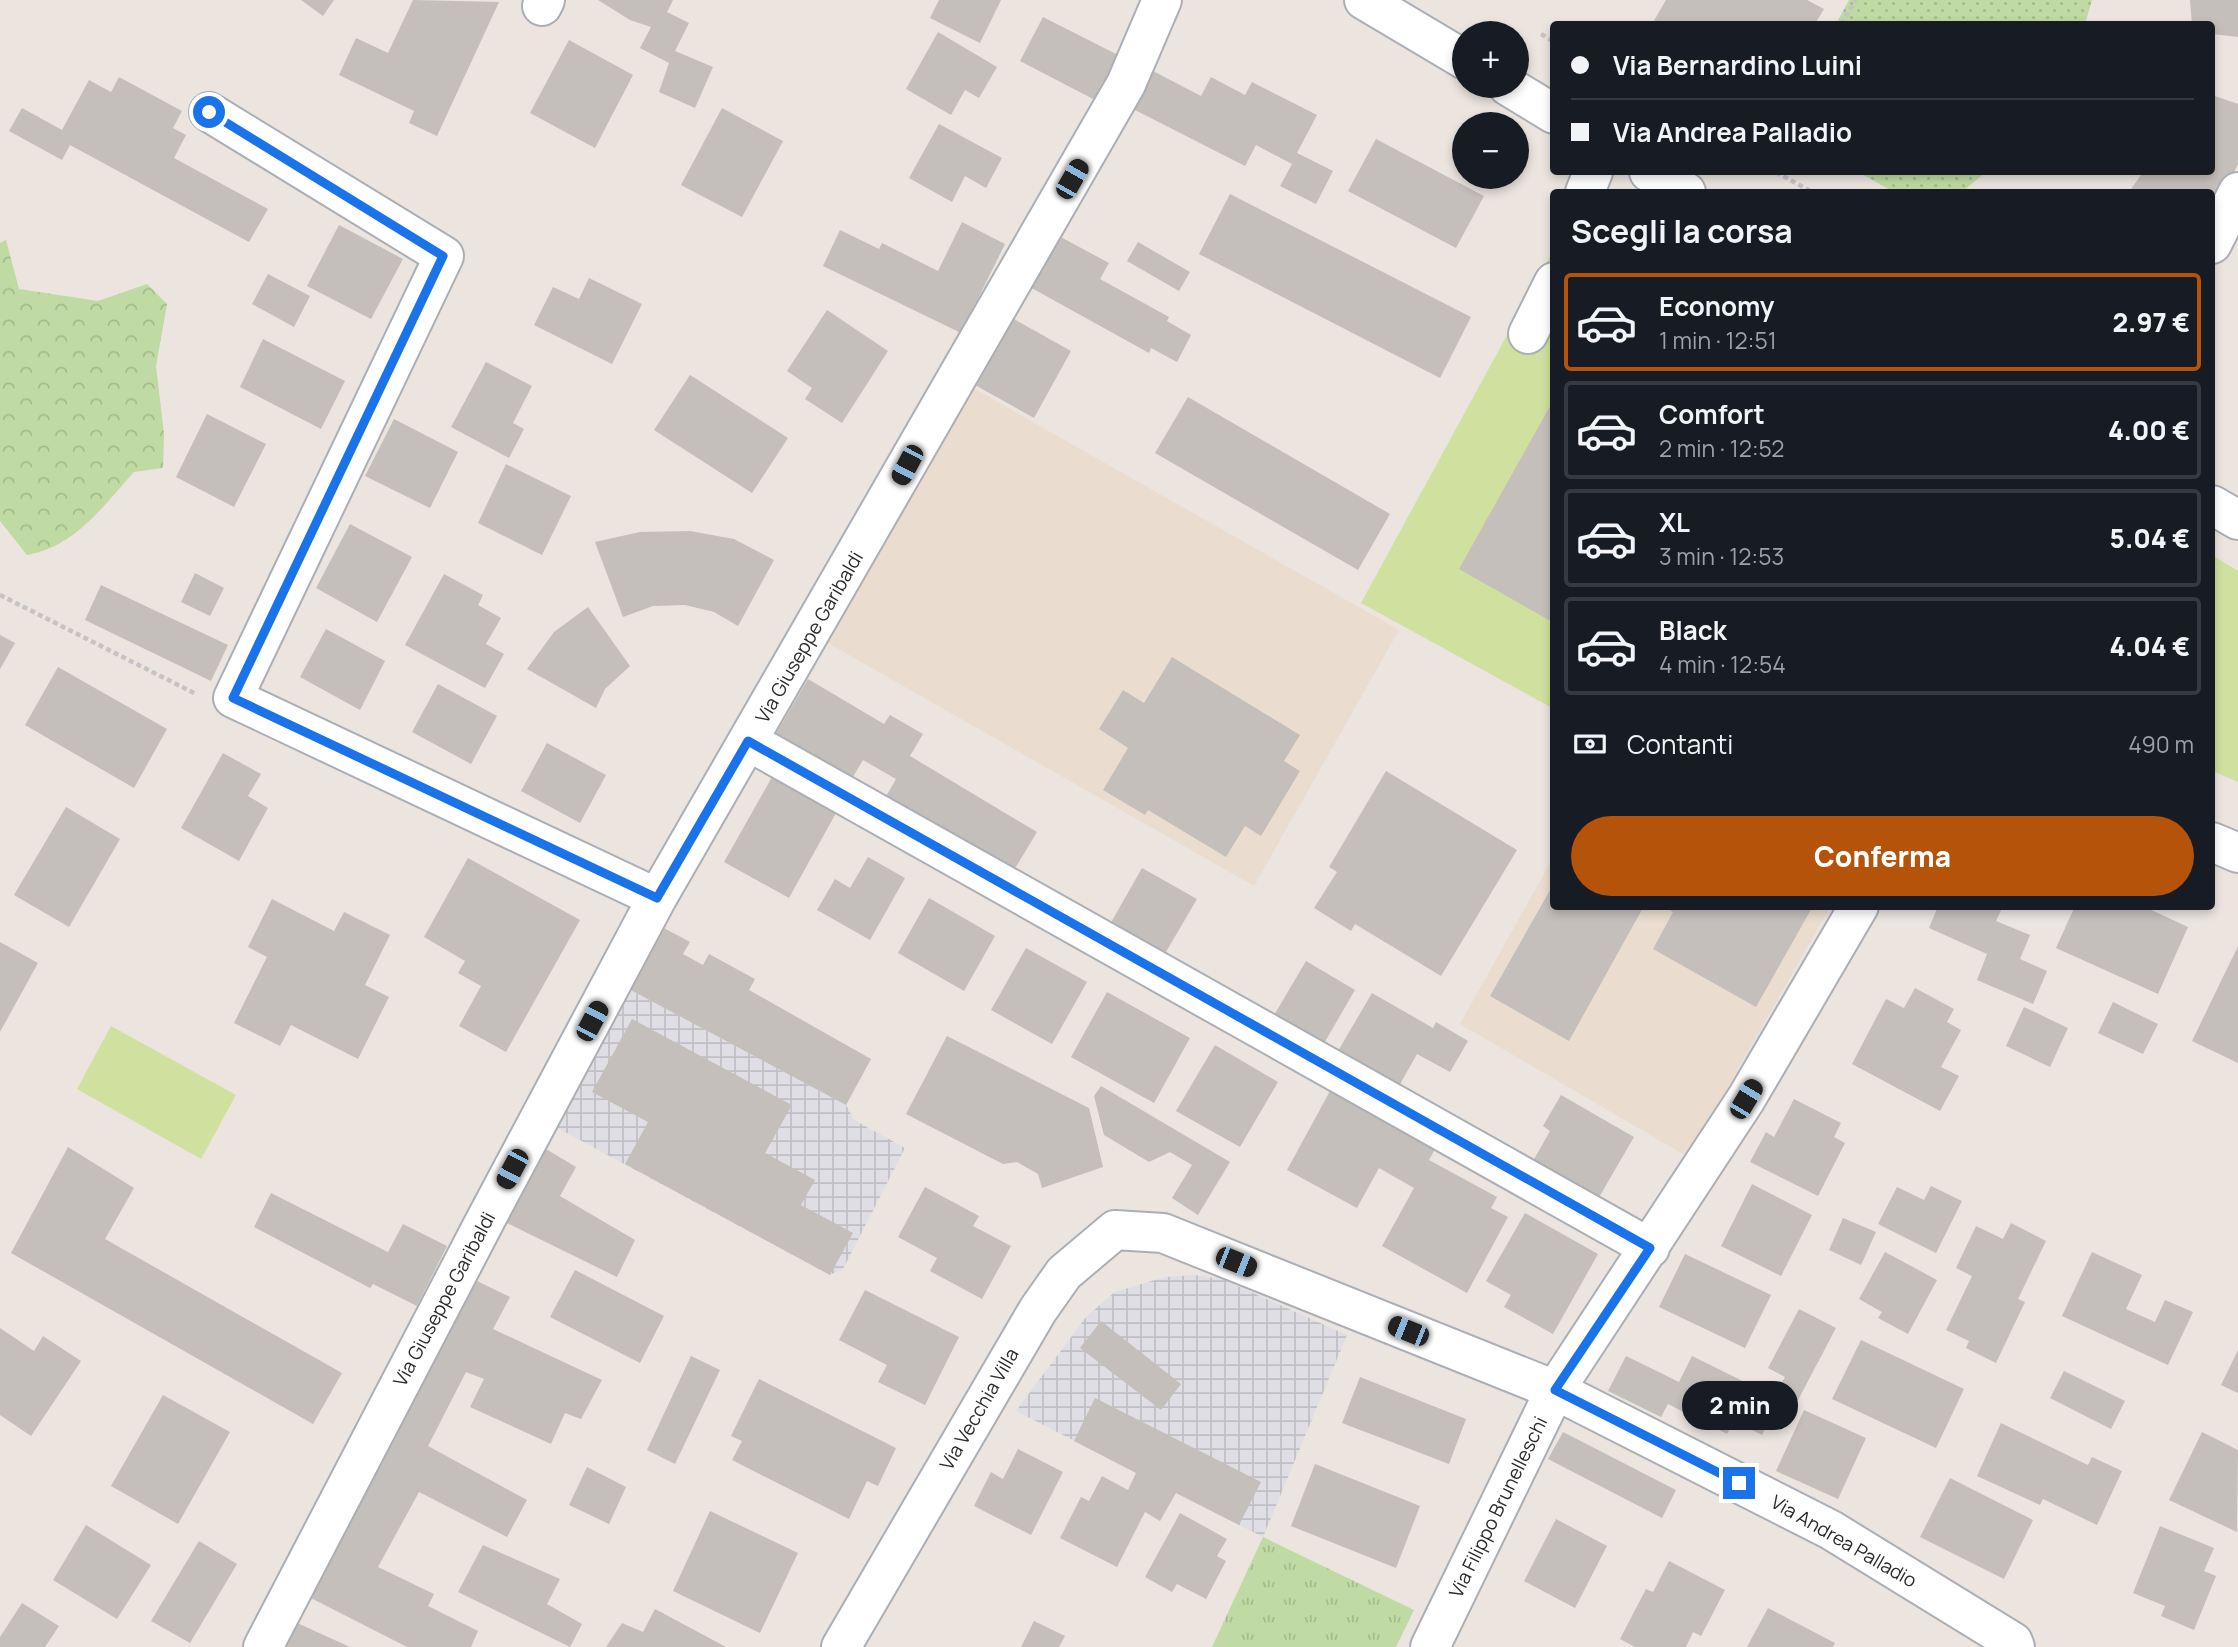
<!DOCTYPE html>
<html lang="it">
<head>
<meta charset="utf-8">
<style>
	:root { --surface:#171b24; --page:#20242c; --text:#f1f3f6; --muted:#9ea1a6; --line:#363941; --accent:#b45309 }
	body { margin:0; font-family:Manrope,sans-serif; background:var(--page); color:var(--text); height:100vh; display:flex; flex-direction:column; font-size:26px; white-space:nowrap }
	* { box-sizing:border-box; margin:0 }
	p { font-size:23px; color:var(--muted) }
	.icon { flex:none; width:38px; height:38px; fill:none; stroke:currentColor; stroke-width:2; stroke-linecap:round; stroke-linejoin:round }
	.map { position:relative; flex:1; overflow:hidden }
	.side { position:absolute; left:1550px; top:189px; width:665px; height:721px; display:flex; flex-direction:column; background:var(--surface); border-radius:7px; box-shadow:0 4px 10px #0003 }
	.side>* { flex:none }
	.top-card { position:absolute; left:1550px; top:21px; width:665px; height:154px; border-radius:7px; box-shadow:0 4px 10px #0003; display:grid; align-content:center; height:154px; padding:0 21px; background:var(--surface) }
	.fabs { position:absolute; left:1452px; top:21px; display:grid; gap:14px }
	.fabs a { display:grid; place-items:center; width:77px; height:77px; border-radius:50%; background:var(--surface); box-shadow:0 4px 10px #0003; font-size:35px }
	.end { position:absolute; width:32px; height:32px; margin:-16px; border:9px solid #1a73e8; background:#fff; box-shadow:0 0 0 4px #fff }
	.from { border-radius:50% }
	.bubble { position:absolute; height:49px; border-radius:24px; background:var(--surface); box-shadow:0 4px 10px #0003; font-size:23px; font-weight:800; line-height:49px; text-align:center }
	.car { position:absolute; width:21px; height:42px; margin:-21px -10px; border-radius:9px; box-shadow:0 0 5px 2px #0007; background:linear-gradient(#222 24%,#8ab4d8 0 40%,#222 0 76%,#8ab4d8 0 86%,#222 0) }
	.top-card b { display:flex; align-items:center; gap:24px; height:66px; font-size:26px }
	.top-card b+b { border-top:2px solid var(--line) }
	.top-card i { width:18px; height:18px; background:var(--text) }
	ul { padding:0; list-style:none }
	li { display:flex; align-items:center; gap:21px; height:98px; margin:0 14px 10px; padding:0 7px; border:4px solid var(--line); border-radius:7px }
	li div { flex:1 }
	li b { display:block; font-size:26px }
	li em { font-style:normal; font-weight:800 }
	li.on { border-color:var(--accent) }
	li>.icon { width:63px; height:63px; stroke-width:1.5 }
	h2 { padding:0 21px; font-size:32px; line-height:84px }
	.pay { display:flex; align-items:center; gap:18px; height:77px; padding:0 21px; font-size:26px }
	.pay p { margin-inline-start:auto }
	.cta { display:flex; gap:14px; margin-top:auto; padding:14px 21px }
	.cta a { flex:1; height:80px; border-radius:42px; background:var(--accent); color:#fff; font-size:28px; font-weight:800; line-height:80px; text-align:center }
	.map>svg:first-child { display:block }
	.industrial { fill:url(#industrial-grid) }
	.education { fill:#eaddd0 }
	.grass { fill:url(#grass-tufts) }
	.forest { fill:url(#forest-crowns) }
	.park { fill:url(#park-dots) }
	.pitch { fill:#d0e09f }
	.building { fill:#c4bfba }
	.lines { fill:none; stroke-linecap:round; stroke-linejoin:round }
	.minor-casing { stroke:#abafb5; stroke-width:42 }
	.path { stroke:#c4c4c4; stroke-width:4.5; stroke-dasharray:5 3.5; stroke-linecap:butt }
	.minor { stroke:#fff; stroke-width:38 }
	.route { stroke:#1a73e8; stroke-width:9 }
	.labels { text-anchor:middle; stroke-width:5; stroke-linejoin:round; paint-order:stroke }
	.street-label { font-size:19px; fill:#2b2b2b; stroke:#fff }
</style>
</head>
<body>
<div class="map">
<svg width="2238" height="1647" viewBox="0 0 2238 1647">
	<defs>
		<pattern id="industrial-grid" width="8" height="8" patternUnits="userSpaceOnUse" patternTransform="scale(1.75)"><rect width="8" height="8" fill="#dfdee4"/><path d="M0 4h8M4 0v8" fill="none" stroke="#c0bfc4"/></pattern>
		<pattern id="grass-tufts" width="24" height="20" patternUnits="userSpaceOnUse" patternTransform="scale(1.75)"><rect width="24" height="20" fill="#bfdaa2"/><path d="M3 7l-1-3M5 7V3M7 7l1-3M15 17l-1-3M17 17v-4M19 17l1-3" fill="none" stroke="#a4bb8c"/></pattern>
		<pattern id="forest-crowns" width="20" height="18" patternUnits="userSpaceOnUse" patternTransform="scale(1.75)"><rect width="20" height="18" fill="#bfdaa2"/><path d="M2 6a3 3 0 1 1 6 0M12 15a3 3 0 1 1 6 0" fill="none" stroke="#a4bb8c"/></pattern>
		<pattern id="park-dots" width="8" height="8" patternUnits="userSpaceOnUse" patternTransform="scale(1.75)"><rect width="8" height="8" fill="#bfdaa2"/><path d="M2 2h.1M6 6h.1" fill="none" stroke="#a4bb8c" stroke-width="1.8" stroke-linecap="round"/></pattern>
	</defs>
	<rect width="100%" height="100%" fill="#ebe4df"/>
	<path class="industrial" d="M625,987L846,1105L854,1120L905,1148L843,1269L830,1275L552,1125Z
		M1195,1275L1222,1279L1347,1335L1263,1537L1016,1411L1086,1317L1115,1292L1165,1277Z"/>
	<path class="education" d="M973,388L1399,630L1254,886L828,643Z
		M1554,856V906L1830,907L1688,1157L1460,1024Z"/>
	<path class="grass" d="M1263,1537L1414,1610L1396,1647H1212Z"/>
	<path class="forest" d="M6,240L19,289L98,301L147,284L167,304L156,366L164,434L163,468L134,472C102,507 76,546 27,555L0,521V243Z"/>
	<path class="park" d="M1849,0H2092L2085,24H1836Z
		M1858,172H1986L1962,192H1894Z"/>
	<path class="pitch" d="M1554,249V709L1361,603Z
		M2212,555L2238,571V782L2212,771Z
		M111,1026L236,1095L201,1159L77,1089Z"/>
	<path class="building" d="M301,0H334L323,16Z
		M413,0L499,2L437,136L409,123L414,111L339,75L356,38L388,53Z
		M598,0H673L667,12L689,23L675,51L713,67L695,108L659,92L669,63L640,48L651,27L630,20Z
		M939,0H1001L980,43L930,18Z
		M1666,0H1807L1824,9L1815,24H1652Z
		M2190,0H2238V37L2212,34V24H2192Z
		M1043,17L1118,55L1095,100L1020,61Z
		M938,32L997,67L979,98L965,90L951,115L906,89Z
		M569,40L633,75L595,148L530,113Z
		M1151,70L1201,96L1211,77L1245,95L1252,82L1317,115L1297,153L1333,171L1316,204L1280,186L1292,164L1256,145L1245,166L1131,108Z
		M119,77L182,111L173,128L186,135L174,158L268,209L249,242L70,145L62,160L9,131L22,108L62,130L89,80L111,92Z
		M2212,95L2238,104V164L2212,216V192H2129L2143,172H2212Z
		M722,108L783,141L742,217L681,185Z
		M939,124L1002,158L986,188L965,176L952,202L909,178Z
		M1376,139L1484,196L1456,248L1348,191Z
		M1230,194L1471,317L1440,378L1199,254Z
		M962,222L1005,244L961,333L823,266L840,230L879,249L882,243L938,271Z
		M339,225L403,259L371,319L307,286Z
		M1057,235L1109,263L1100,279L1169,317L1167,321L1191,335L1177,362L1151,348L1149,353L1028,286Z
		M1138,242L1190,272L1179,291L1127,261Z
		M268,274L310,296L294,327L252,304Z
		M589,278L642,304L612,364L534,325L553,287L579,299Z
		M827,310L888,351L842,423L805,399L812,388L787,371Z
		M1012,318L1071,351L1034,418L975,385Z
		M263,339L345,381L321,429L240,387Z
		M486,362L532,386L513,423L524,429L509,458L451,427Z
		M690,375L788,438L752,493L654,430Z
		M1188,397L1390,514L1358,570L1155,453Z
		M1554,399V623L1459,569Z
		M207,414L266,444L234,507L176,477Z
		M394,419L458,452L430,508L365,476Z
		M506,464L571,496L542,555L478,523Z
		M350,524L412,557L377,622L316,588Z
		M690,531L734,539L774,560L738,626L714,612L685,605L653,606L623,617L595,542L640,532Z
		M195,573L224,588L210,616L181,602Z
		M444,574L483,595L478,605L501,618L486,644L504,654L485,688L405,645Z
		M101,585L228,645L211,681L85,620Z
		M588,607L630,666L605,689L596,708L527,669L554,632Z
		M326,629L385,661L360,710L300,677Z
		M0,635L15,643L0,669Z
		M1172,657L1300,735L1284,761L1300,771L1261,836L1245,826L1226,857L1148,810L1145,815L1103,790L1128,748L1099,729L1123,690L1144,703Z
		M58,667L167,729L134,788L25,725Z
		M808,679L884,724L890,715L923,734L910,756L1037,832L1011,875L884,800L896,779L863,760L850,782L774,737Z
		M438,684L497,716L471,764L412,732Z
		M547,743L606,775L580,823L521,791Z
		M223,753L261,774L248,796L268,808L239,861L181,828Z
		M1386,771L1517,850L1441,976L1355,924L1351,931L1314,908L1337,872L1329,867Z
		M772,777L836,813L789,898L724,862Z
		M66,807L120,839L69,927L14,895Z
		M868,857L905,878L870,940L817,910L835,879L850,888Z
		M468,858L580,920L506,1052L459,1026L481,986L458,973L465,961L424,937Z
		M1142,868L1197,899L1163,957L1109,926Z
		M1554,883V906H1644L1569,1041L1490,996Z
		M929,898L995,936L964,991L898,953Z
		M272,899L334,931L344,912L390,935L365,985L389,997L358,1059L291,1025L280,1046L234,1023L267,957L248,947Z
		M1663,906H1813L1756,1007L1653,949L1673,912Z
		M1938,906H2003L1996,921L2030,935L2020,959L2047,971L2033,1004L1977,980L1987,954L1929,928Z
		M2075,906H2143L2188,927L2158,994L2056,948Z
		M658,925L690,942L683,954L703,965L709,954L755,979L749,990L871,1059L846,1105L625,987Z
		M0,942L38,963L0,1032Z
		M2238,946V1063L2192,1041Z
		M1026,948L1087,982L1052,1044L991,1010Z
		M1306,961L1355,990L1323,1045L1273,1017Z
		M1915,988L1954,1009L1947,1022L1961,1030L1941,1067L1959,1076L1940,1111L1852,1064L1886,999L1904,1008Z
		M1107,992L1190,1038L1154,1103L1071,1057Z
		M1372,993L1433,1028L1436,1022L1468,1041L1450,1072L1417,1054L1399,1086L1338,1051Z
		M2113,1002L2158,1024L2143,1054L2098,1033Z
		M2024,1007L2068,1028L2050,1067L2006,1046Z
		M632,1019L792,1105L765,1153L815,1180L801,1205L853,1233L830,1275L625,1164L648,1122L592,1092Z
		M947,1036L1089,1108L1103,1167L1042,1188L1038,1174L1017,1162L1003,1164L906,1114Z
		M1215,1045L1278,1082L1240,1147L1176,1111Z
		M1101,1086L1230,1162L1198,1215L1172,1198L1192,1165L1170,1152L1149,1162L1104,1135L1094,1096Z
		M1330,1091L1435,1149L1429,1160L1497,1197L1491,1208L1508,1217L1467,1293L1382,1246L1414,1188L1379,1168L1357,1208L1287,1170Z
		M1561,1095L1634,1137L1598,1199L1533,1161L1550,1131L1543,1126Z
		M1794,1099L1841,1123L1834,1137L1845,1143L1818,1196L1750,1162L1766,1132L1774,1137Z
		M541,1146L576,1167L560,1196L635,1240L617,1277L505,1222Z
		M68,1147L134,1188L105,1239L342,1373L313,1424L11,1253Z
		M1752,1184L1812,1215L1781,1276L1721,1246Z
		M1931,1186L1962,1201L1936,1253L1878,1224L1897,1187L1924,1200Z
		M925,1187L979,1216L973,1226L1011,1246L982,1299L930,1271L937,1258L898,1237Z
		M271,1193L388,1252L403,1224L447,1246L417,1306L373,1284L370,1288L254,1227Z
		M1525,1213L1598,1254L1553,1334L1504,1307L1511,1295L1486,1281Z
		M1843,1218L1876,1232L1861,1265L1829,1250Z
		M2011,1223L2046,1241L2018,1299L2025,1302L1996,1363L1966,1348L1969,1341L1946,1330L1972,1276L1956,1268L1976,1226L2003,1239Z
		M1885,1252L1937,1280L1908,1334L1878,1318L1882,1312L1859,1299Z
		M2092,1252L2142,1275L2126,1309L2155,1322L2165,1300L2193,1312L2168,1365L2062,1316Z
		M1685,1254L1771,1295L1745,1348L1659,1307Z
		M575,1270L664,1316L640,1363L550,1317Z
		M475,1280L510,1297L493,1329L602,1380L581,1419L565,1413L551,1444L470,1407L484,1379L466,1372L428,1446L527,1500L507,1537L419,1492L378,1567L434,1594L428,1606L478,1631L471,1647H407L303,1594Z
		M865,1290L959,1337L925,1405L878,1382L887,1365L839,1340Z
		M1799,1309L1836,1328L1798,1400L1778,1389L1785,1377L1768,1368Z
		M1101,1321L1181,1384L1161,1410L1080,1348Z
		M0,1328L34,1351L43,1336L81,1361L31,1436L0,1415Z
		M1861,1340L1964,1389L1936,1448L1832,1399Z
		M2238,1350V1393L2221,1385Z
		M691,1356L720,1370L675,1464L647,1450Z
		M1626,1356L1679,1382L1692,1356L1779,1399L1762,1435L1734,1421L1727,1434L1668,1404L1661,1417L1608,1391Z
		M2064,1371L2125,1401L2111,1429L2050,1398Z
		M1360,1377L1466,1419L1449,1464L1342,1423Z
		M759,1379L896,1448L878,1486L867,1481L849,1519L732,1460L742,1441L731,1436Z
		M163,1395L230,1432L178,1524L111,1486Z
		M1095,1398L1261,1482L1239,1525L1176,1493L1160,1521L1145,1512L1117,1567L1060,1538L1081,1497L1089,1501L1102,1476L1128,1490L1136,1473L1074,1441Z
		M1804,1410L1866,1438L1838,1499L1776,1471Z
		M2001,1423L2088,1465L2092,1457L2122,1471L2097,1525L2043,1499L2040,1505L1977,1476Z
		M1563,1432L1676,1490L1662,1518L1548,1459Z
		M2202,1432L2238,1450L2237,1532L2169,1500Z
		M1018,1449L1063,1472L1031,1535L974,1506L991,1472L1003,1479Z
		M1315,1464L1420,1506L1396,1568L1291,1526Z
		M587,1467L626,1487L609,1524L569,1505Z
		M1950,1478L2033,1520L2004,1579L1920,1537Z
		M710,1511L798,1553L760,1633L673,1591Z
		M1180,1513L1227,1539L1217,1556L1226,1561L1206,1599L1177,1584L1172,1592L1145,1577Z
		M1556,1519L1607,1546L1575,1608L1524,1581Z
		M86,1525L151,1565L117,1619L53,1580Z
		M2160,1526L2214,1548L2204,1571L2216,1576L2194,1630L2161,1616L2165,1606L2133,1593Z
		M199,1541L237,1564L190,1643L151,1621Z
		M483,1545L560,1579L547,1604L582,1624L570,1647L458,1592Z
		M1669,1561L1725,1590L1701,1636L1693,1632L1686,1647H1635L1620,1639L1646,1589L1653,1592Z
		M22,1603L59,1626L45,1647H0V1637Z
		M1768,1608L1835,1643L1833,1647H1747Z
		M655,1609L726,1647H606L622,1623L643,1632Z
		M1034,1621L1065,1636L1059,1647H1021Z
		M295,1622L350,1647H282Z"/>
	<g class="lines">
		<g class="minor-casing">
			<path id="minor" d="M1364,0L1465,60
				M542,6L545,0
				M1508,86L1554,114
				M209,112L444,256L233,698L657,898
				M1649,172L1686,192
				M1585,192L1593,172
				M2212,244L2238,192
				M1528,334L1554,282
				M2212,505L2238,520
				M748,741L1650,1248
				M2212,842L2238,853
				M263,1647L486,1219L657,898L1126,84L1162,0
				M841,1647L1038,1310L1064,1273L1115,1230L1163,1233L1555,1390L1831,1530L2013,1642L2015,1647
				M1430,1647L1555,1390L1746,1099L1859,906"/>
		</g>
		<path class="path" d="M1841,24L1856,0
			M1541,34L1554,42
			M1776,172L1812,192
			M0,595L196,694"/>
		<use href="#minor" class="minor"/>
	</g>
	<g class="lines">
		<path class="route" d="M209,112L443,256L233,698L657,898L748,741L1650,1248L1555,1390L1739,1483"/>
	</g>
	<g class="labels">
		<g class="street-label">
			<text transform="translate(809 637) rotate(-60)" y="7">Via Giuseppe Garibaldi</text>
			<text transform="translate(444 1299) rotate(-62)" y="7">Via Giuseppe Garibaldi</text>
			<text transform="translate(979 1409) rotate(-60)" y="7">Via Vecchia Villa</text>
			<text transform="translate(1498 1507) rotate(-64)" y="7">Via Filippo Brunelleschi</text>
			<text transform="translate(1844 1541) rotate(30)" y="7">Via Andrea Palladio</text>
		</g>
	</g>
</svg>
<div class="fabs">
<a>+</a>
<a>−</a>
</div>
<i class="end from" style="left:209px;top:112px"></i>
<i class="end" style="left:1739px;top:1483px"></i>
<div class="bubble" style="left:1682px;top:1381px;width:116px">2 min</div>
<i class="car" style="left:1072px;top:179px;rotate:30deg"></i>
<i class="car" style="left:907px;top:465px;rotate:208deg"></i>
<i class="car" style="left:592px;top:1021px;rotate:28deg"></i>
<i class="car" style="left:1746px;top:1099px;rotate:31deg"></i>
<i class="car" style="left:512px;top:1169px;rotate:208deg"></i>
<i class="car" style="left:1236px;top:1262px;rotate:112deg"></i>
<i class="car" style="left:1408px;top:1331px;rotate:292deg"></i>
<div class="top-card">
<b><i class="from"></i>Via Bernardino Luini</b>
<b><i></i>Via Andrea Palladio</b>
</div>
<section class="side">
<h2>Scegli la corsa</h2>
<ul>
<li class="on"><svg class="icon" aria-label="car" viewBox="0 0 24 24"><path d="M5 17H2v-5l4-1 3-4h7l3 4 3 1v5h-3M9 17h6M6 11h13"/><circle cx="7" cy="17" r="2"/><circle cx="17" cy="17" r="2"/></svg><div><b>Economy</b><p>1 min · 12:51</p></div><em>2.97 €</em></li>
<li><svg class="icon" aria-label="car" viewBox="0 0 24 24"><path d="M5 17H2v-5l4-1 3-4h7l3 4 3 1v5h-3M9 17h6M6 11h13"/><circle cx="7" cy="17" r="2"/><circle cx="17" cy="17" r="2"/></svg><div><b>Comfort</b><p>2 min · 12:52</p></div><em>4.00 €</em></li>
<li><svg class="icon" aria-label="car" viewBox="0 0 24 24"><path d="M5 17H2v-5l4-1 3-4h7l3 4 3 1v5h-3M9 17h6M6 11h13"/><circle cx="7" cy="17" r="2"/><circle cx="17" cy="17" r="2"/></svg><div><b>XL</b><p>3 min · 12:53</p></div><em>5.04 €</em></li>
<li><svg class="icon" aria-label="car" viewBox="0 0 24 24"><path d="M5 17H2v-5l4-1 3-4h7l3 4 3 1v5h-3M9 17h6M6 11h13"/><circle cx="7" cy="17" r="2"/><circle cx="17" cy="17" r="2"/></svg><div><b>Black</b><p>4 min · 12:54</p></div><em>4.04 €</em></li>
</ul>
<div class="pay"><svg class="icon" aria-label="cash" viewBox="0 0 24 24"><path d="M3 7h18v10H3z"/><circle cx="12" cy="12" r="2"/></svg>Contanti<p>490 m</p></div>
<div class="cta"><a>Conferma</a></div>
</section>
</div>
</body>
</html>
